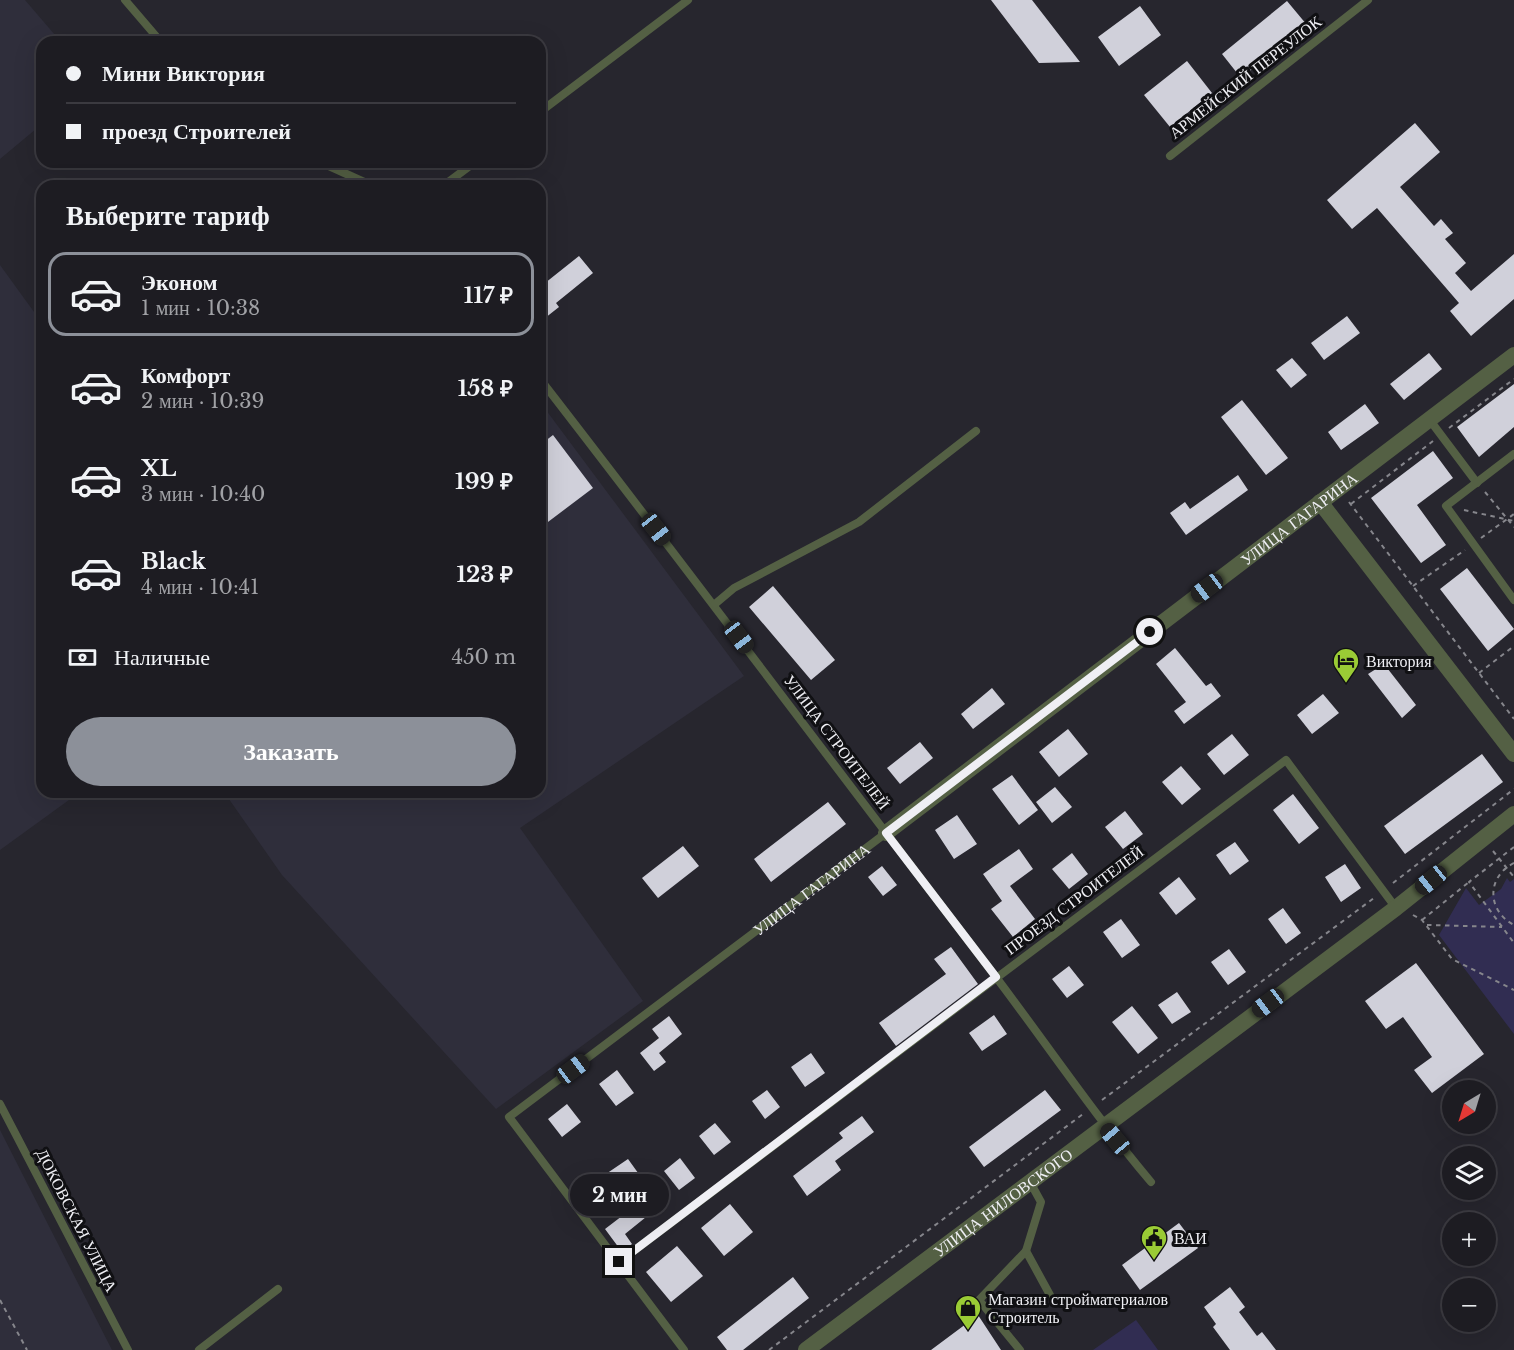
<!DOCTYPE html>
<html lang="ru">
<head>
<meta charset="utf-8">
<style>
	:root { --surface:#1d1c22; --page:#25252a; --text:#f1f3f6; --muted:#a0a1a5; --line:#3b3a40; --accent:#8c9099 }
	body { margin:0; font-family:"Libre Baskerville",serif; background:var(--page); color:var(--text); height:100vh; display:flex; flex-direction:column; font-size:22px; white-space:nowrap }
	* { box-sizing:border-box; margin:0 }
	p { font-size:20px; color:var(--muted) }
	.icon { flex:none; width:33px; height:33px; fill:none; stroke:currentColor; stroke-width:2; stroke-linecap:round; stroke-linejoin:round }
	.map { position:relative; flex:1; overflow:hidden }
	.side { position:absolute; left:36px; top:180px; width:510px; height:618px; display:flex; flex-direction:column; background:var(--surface); border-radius:18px; box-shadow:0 6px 24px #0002,0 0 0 2px var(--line) }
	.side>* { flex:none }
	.banner { position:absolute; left:36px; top:36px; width:510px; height:132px; border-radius:18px; box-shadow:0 6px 24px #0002,0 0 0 2px var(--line); display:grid; align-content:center; height:132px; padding:0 30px; background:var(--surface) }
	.needle { width:39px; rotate:218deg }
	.fabs { position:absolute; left:1442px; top:1080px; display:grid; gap:12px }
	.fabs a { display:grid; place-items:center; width:54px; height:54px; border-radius:50%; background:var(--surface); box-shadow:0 6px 24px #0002,0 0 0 2px var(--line); font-size:30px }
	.end { position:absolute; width:27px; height:27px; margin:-14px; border:8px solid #efeff4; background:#111; box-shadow:0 0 0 3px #111 }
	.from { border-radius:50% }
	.bubble { position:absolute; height:42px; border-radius:21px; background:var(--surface); box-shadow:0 6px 24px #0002,0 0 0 2px var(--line); font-size:20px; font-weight:800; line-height:42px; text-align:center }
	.car { position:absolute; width:18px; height:36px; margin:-18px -9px; border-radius:8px; box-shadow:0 0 4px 2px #0007; background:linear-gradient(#222 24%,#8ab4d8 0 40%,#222 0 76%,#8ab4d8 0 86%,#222 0) }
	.banner b { display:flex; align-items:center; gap:21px; height:57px; font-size:22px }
	.banner b+b { border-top:2px solid var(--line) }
	.banner i { width:15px; height:15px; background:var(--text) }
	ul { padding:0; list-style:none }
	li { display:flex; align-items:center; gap:18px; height:84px; margin:0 12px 9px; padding:0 18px; border:3px solid transparent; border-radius:18px }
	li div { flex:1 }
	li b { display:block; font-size:22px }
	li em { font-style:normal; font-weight:800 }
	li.selected { border-color:var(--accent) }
	li>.icon { width:54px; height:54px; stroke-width:1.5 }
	h2 { padding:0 30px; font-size:27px; line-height:72px }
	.pay { display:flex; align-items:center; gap:15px; height:66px; padding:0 30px; font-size:22px }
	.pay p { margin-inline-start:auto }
	.action { display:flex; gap:12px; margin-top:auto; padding:12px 30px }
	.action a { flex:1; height:69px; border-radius:36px; background:var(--accent); color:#fff; font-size:24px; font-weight:800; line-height:69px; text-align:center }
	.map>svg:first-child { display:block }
	.built { fill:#2f2e3b }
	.green { fill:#312d52 }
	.building { fill:#d0d0da }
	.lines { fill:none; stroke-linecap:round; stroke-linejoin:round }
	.path { stroke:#86868c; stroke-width:2; stroke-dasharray:4.5 4.5; stroke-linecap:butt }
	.service { stroke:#546044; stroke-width:8 }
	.minor { stroke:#546044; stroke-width:16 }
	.tertiary { stroke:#546044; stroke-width:16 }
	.route { stroke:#efeff4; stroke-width:8 }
	.labels { text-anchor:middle; stroke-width:6; stroke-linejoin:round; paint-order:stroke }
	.street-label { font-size:16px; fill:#efeff4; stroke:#101013 }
	.poi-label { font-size:16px; fill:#efeff4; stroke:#101013; text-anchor:start }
</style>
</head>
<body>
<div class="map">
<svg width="1514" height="1350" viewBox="0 0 1514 1350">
	<rect width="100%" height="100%" fill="#27262e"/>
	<path class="built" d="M0,0H25L61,42H42V124L0,159Z
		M0,265L42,323V792H80L0,850Z
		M540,402L744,676L520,828L643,1001L496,1109L282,875L224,792H540Z
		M0,1130L112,1350H0Z"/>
	<path class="green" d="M1507,878L1510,882L1514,879V1034L1439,935L1466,888L1479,905L1501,889Z
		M1136,1320L1158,1350H1093Z"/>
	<path class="building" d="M991,0H1032L1080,62L1039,63Z
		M1287,1L1307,25L1241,78L1222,54Z
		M1140,6L1161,35L1119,66L1098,37Z
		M1187,61L1212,93L1170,127L1144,95Z
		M1415,123L1440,152L1400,187L1434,226L1441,219L1453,233L1445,239L1466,263L1455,273L1471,291L1514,254V299L1471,336L1450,311L1459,303L1377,208L1352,229L1327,200Z
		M579,256L593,273L556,303L559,307L540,322V287Z
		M1347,316L1360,333L1324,360L1311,343Z
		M1429,353L1442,369L1404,400L1390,384Z
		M1292,358L1307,375L1291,388L1276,370Z
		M1514,384V427L1479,457L1457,427Z
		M1242,400L1288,458L1266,475L1221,417Z
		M1365,404L1379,423L1341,450L1328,432Z
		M553,435L593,488L540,528V445Z
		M1433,451L1453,478L1417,505L1446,545L1421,563L1371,498Z
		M1238,475L1248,490L1186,535L1170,513L1185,502L1190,509Z
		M1467,568L1514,629L1488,651L1440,589Z
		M773,586L835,660L811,680L749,607Z
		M1175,648L1206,686L1211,683L1221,696L1184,724L1174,711L1186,702L1156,664Z
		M1384,664L1416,705L1402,718L1368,674Z
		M992,688L1005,704L973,729L961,714Z
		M1323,694L1339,713L1312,734L1297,715Z
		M1068,729L1088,754L1059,777L1039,752Z
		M1232,734L1249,755L1224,775L1207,754Z
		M920,742L933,758L900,784L887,768Z
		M1482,754L1503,782L1405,854L1384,826Z
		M1181,766L1201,789L1182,805L1162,782Z
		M1012,775L1038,810L1019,825L992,789Z
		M1055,787L1072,807L1052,823L1036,802Z
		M1293,794L1319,828L1299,844L1273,810Z
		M828,802L846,824L771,882L754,859Z
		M1125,811L1143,834L1123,849L1105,827Z
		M957,815L977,844L954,859L935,830Z
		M1235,842L1249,861L1230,875L1216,855Z
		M683,846L699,866L658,898L642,878Z
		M1019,849L1033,869L1010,886L1035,919L1013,937L991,909L1002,901L983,874Z
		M1072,853L1088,874L1069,889L1052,869Z
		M1345,864L1361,888L1341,902L1325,877Z
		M882,866L897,885L883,896L868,877Z
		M1179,877L1196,899L1176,915L1159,893Z
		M1283,908L1301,933L1286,944L1268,919Z
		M1121,919L1140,945L1122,958L1103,932Z
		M951,947L978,984L896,1046L879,1023L946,974L934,959Z
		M1229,949L1246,972L1228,985L1211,962Z
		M1416,963L1484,1054L1432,1093L1414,1070L1432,1057L1403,1017L1386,1029L1365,1001Z
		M1069,966L1084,985L1067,998L1052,979Z
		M1177,992L1191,1012L1172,1024L1158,1005Z
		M1132,1006L1158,1038L1138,1054L1112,1022Z
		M994,1015L1007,1034L982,1051L969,1033Z
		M669,1016L682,1034L659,1053L666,1062L654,1071L640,1053L659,1038L652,1029Z
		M811,1053L825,1073L805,1087L791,1067Z
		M617,1070L634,1093L616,1106L599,1084Z
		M767,1090L780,1107L765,1119L752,1101Z
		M1045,1090L1061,1110L984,1167L969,1147Z
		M567,1104L581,1122L562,1137L548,1119Z
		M862,1116L874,1132L835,1161L841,1170L807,1196L793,1176L843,1138L839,1133Z
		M715,1123L731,1142L714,1155L699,1136Z
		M680,1158L695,1178L679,1190L664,1171Z
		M628,1159L641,1177L629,1186L651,1213L625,1234L632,1244L622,1252L605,1229L622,1216L615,1207L619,1204L600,1178Z
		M730,1204L753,1232L724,1256L701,1228Z
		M1179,1223L1198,1248L1140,1290L1122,1265Z
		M677,1246L703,1276L671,1302L646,1272Z
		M793,1277L809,1298L743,1350H727L717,1337Z
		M1230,1287L1245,1307L1239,1312L1257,1336L1262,1332L1276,1350H1230L1213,1327L1216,1324L1204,1307Z
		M978,1315L1001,1350H931Z"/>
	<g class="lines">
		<path class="path" d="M1449,428L1514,379
			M1485,492L1514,527
			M1349,502L1514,719
			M1351,504L1433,441
			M1464,510L1514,521
			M1481,538L1514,514
			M1413,586L1465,550
			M1479,673L1514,646
			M1514,847L1469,882L1514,943
			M1493,851L1514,877
			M1514,863C1486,877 1487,911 1514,925
			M1393,883L1514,789
			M1413,915L1422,920L1452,959L1514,990
			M1422,920L1469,882
			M1427,925L1502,927
			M1102,1100L1374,898
			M0,1300L27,1350
			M769,1350L1083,1114"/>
		<g class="service">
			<path d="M125,0L161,42"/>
			<path d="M540,112L688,0"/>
			<path d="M1170,156L1368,0"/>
			<path d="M320,162L373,186"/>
			<path d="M443,186L475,162"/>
			<path d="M540,379C689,571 835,767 983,960C1040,1034 1091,1111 1151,1182"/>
			<path d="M1429,419L1477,483"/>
			<path d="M1514,454L1446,506L1514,600"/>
			<path d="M715,604L734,588L859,522L976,431"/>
			<path d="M0,1104L128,1350"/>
			<path d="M1026,1251L1050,1295"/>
			<path d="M619,1262L1286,760L1396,908"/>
			<path d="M199,1350L278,1289"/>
			<path id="s1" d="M684,1350L509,1117L886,833"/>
			<path d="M1020,1350L979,1300L1026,1251L1041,1202L1030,1182"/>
		</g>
		<g class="minor">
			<path d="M1320,502L1514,754"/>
			<path id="s2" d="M886,833L1514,355"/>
		</g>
		<path class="tertiary" id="s3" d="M806,1350L1396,908L1514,814"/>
	</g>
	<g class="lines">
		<path class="route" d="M619,1262L996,977L886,833L1150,632"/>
	</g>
	<defs>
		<g id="hotel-pin" transform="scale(1.35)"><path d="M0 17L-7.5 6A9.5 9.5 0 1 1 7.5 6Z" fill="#9acb35" stroke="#101013"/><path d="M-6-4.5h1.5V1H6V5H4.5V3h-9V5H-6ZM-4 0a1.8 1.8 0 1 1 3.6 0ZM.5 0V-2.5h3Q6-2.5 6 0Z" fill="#111"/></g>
		<g id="civic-pin" transform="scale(1.35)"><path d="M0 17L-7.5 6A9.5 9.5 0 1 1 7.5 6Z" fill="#9acb35" stroke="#101013"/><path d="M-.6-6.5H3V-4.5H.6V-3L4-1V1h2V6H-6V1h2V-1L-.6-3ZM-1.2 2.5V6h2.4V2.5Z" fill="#111"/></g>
		<g id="shop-pin" transform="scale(1.35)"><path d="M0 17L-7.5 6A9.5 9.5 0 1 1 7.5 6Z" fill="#9acb35" stroke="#101013"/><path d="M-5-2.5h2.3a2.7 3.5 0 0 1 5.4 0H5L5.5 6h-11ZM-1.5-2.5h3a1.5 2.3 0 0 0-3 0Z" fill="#111"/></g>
	</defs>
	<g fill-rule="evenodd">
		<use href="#hotel-pin" x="1346" y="661"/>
		<use href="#civic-pin" x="1154" y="1238"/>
		<use href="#shop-pin" x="968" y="1308"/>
	</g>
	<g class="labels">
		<g class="street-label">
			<text transform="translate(1245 77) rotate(-38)" y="6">АРМЕЙСКИЙ ПЕРЕУЛОК</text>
			<text dy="6" stroke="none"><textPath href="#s2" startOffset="519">УЛИЦА ГАГАРИНА</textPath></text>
			<text transform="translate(837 742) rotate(53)" y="6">УЛИЦА СТРОИТЕЛЕЙ</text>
			<text dy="6" stroke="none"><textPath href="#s1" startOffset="670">УЛИЦА ГАГАРИНА</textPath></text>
			<text transform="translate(1074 900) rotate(-37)" y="6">ПРОЕЗД СТРОИТЕЛЕЙ</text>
			<text dy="6" stroke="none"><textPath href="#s3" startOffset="246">УЛИЦА НИЛОВСКОГО</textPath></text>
			<text transform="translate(77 1220) rotate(63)" y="6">ДОКОВСКАЯ УЛИЦА</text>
		</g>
		<g class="poi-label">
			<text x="1366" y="667">Виктория</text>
			<text x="1174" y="1244">ВАИ</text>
			<text x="988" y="1305">Магазин стройматериалов<tspan x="988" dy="18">Строитель</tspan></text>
		</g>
	</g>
</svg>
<div class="fabs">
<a><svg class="needle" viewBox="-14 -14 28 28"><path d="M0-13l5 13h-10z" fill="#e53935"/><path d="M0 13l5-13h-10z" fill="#a0a1a5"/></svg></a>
<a><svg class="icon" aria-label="layers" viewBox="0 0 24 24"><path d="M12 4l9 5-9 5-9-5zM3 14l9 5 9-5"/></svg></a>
<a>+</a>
<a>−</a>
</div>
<i class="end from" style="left:1150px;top:632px"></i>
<i class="end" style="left:619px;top:1262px"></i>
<div class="bubble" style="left:570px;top:1174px;width:99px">2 мин</div>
<i class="car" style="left:656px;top:529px;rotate:142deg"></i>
<i class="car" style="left:1207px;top:588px;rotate:233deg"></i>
<i class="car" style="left:739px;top:637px;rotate:143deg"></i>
<i class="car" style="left:1431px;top:880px;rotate:231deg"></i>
<i class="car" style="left:1268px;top:1003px;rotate:233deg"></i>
<i class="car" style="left:573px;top:1069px;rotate:53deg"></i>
<i class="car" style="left:1115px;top:1139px;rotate:320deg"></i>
<div class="banner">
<b><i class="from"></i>Мини Виктория</b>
<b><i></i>проезд Строителей</b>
</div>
<section class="side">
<h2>Выберите тариф</h2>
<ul>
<li class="selected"><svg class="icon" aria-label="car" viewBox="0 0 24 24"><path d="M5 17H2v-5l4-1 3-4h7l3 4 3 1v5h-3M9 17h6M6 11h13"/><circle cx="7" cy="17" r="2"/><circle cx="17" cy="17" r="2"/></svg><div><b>Эконом</b><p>1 мин · 10:38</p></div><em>117 ₽</em></li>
<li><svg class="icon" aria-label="car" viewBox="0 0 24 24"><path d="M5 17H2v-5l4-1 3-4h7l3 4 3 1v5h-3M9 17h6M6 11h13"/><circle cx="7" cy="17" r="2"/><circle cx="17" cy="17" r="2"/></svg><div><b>Комфорт</b><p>2 мин · 10:39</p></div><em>158 ₽</em></li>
<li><svg class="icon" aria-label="car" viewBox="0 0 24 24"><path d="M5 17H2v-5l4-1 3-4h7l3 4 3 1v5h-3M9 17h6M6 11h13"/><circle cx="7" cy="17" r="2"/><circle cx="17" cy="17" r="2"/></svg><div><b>XL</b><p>3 мин · 10:40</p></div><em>199 ₽</em></li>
<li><svg class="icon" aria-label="car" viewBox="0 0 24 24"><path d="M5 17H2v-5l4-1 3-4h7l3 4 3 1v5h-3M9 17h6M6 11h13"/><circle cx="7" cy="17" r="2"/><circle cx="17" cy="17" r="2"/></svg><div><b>Black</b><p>4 мин · 10:41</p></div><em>123 ₽</em></li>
</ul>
<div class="pay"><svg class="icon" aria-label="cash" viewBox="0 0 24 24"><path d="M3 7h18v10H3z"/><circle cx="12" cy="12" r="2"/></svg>Наличные<p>450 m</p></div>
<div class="action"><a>Заказать</a></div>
</section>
</div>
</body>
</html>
